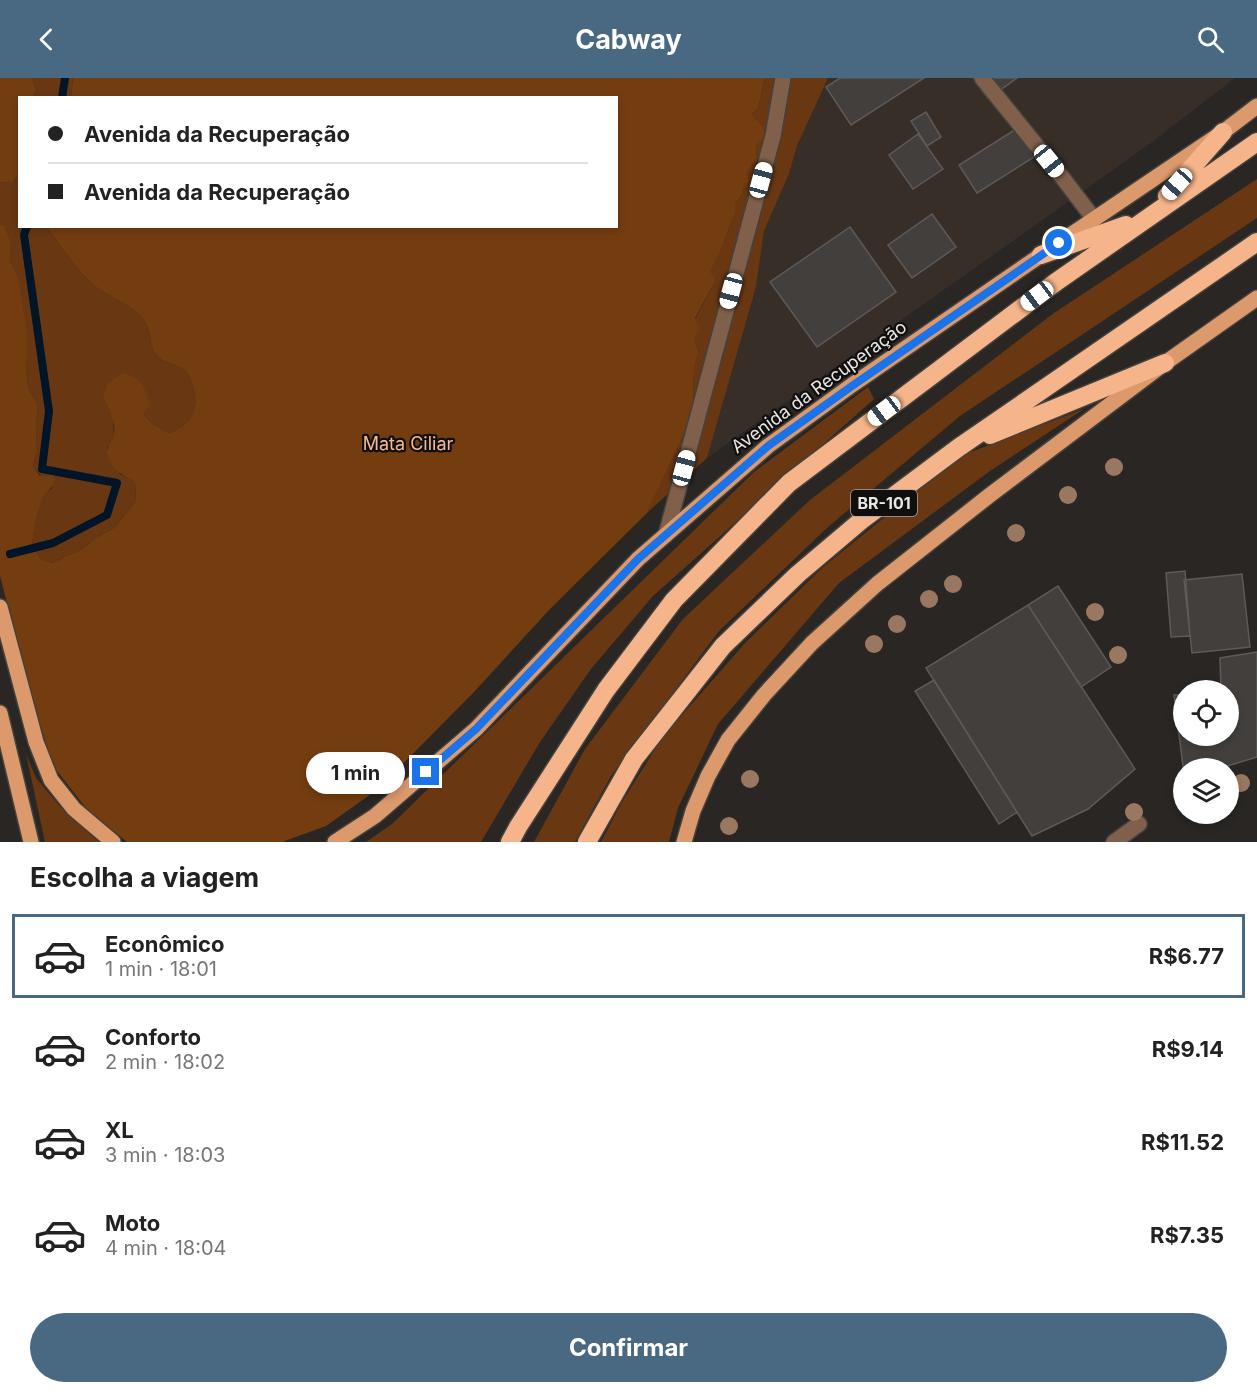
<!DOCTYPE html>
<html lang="pt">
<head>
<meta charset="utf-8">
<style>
	:root { --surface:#fff; --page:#f2f2f2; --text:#222; --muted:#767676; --line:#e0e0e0; --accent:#496982 }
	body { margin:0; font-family:Inter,sans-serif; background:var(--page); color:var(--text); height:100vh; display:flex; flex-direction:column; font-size:22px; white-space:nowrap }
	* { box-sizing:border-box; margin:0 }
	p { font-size:20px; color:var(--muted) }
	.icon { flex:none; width:33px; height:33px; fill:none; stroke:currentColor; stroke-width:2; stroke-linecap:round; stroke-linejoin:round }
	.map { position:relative; height:764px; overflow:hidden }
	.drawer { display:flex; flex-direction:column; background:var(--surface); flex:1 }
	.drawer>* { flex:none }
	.banner { position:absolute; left:18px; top:18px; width:600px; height:132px; border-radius:0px; box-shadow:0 3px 9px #0003; display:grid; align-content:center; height:132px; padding:0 30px; background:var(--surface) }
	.tools { position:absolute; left:1173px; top:602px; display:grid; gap:12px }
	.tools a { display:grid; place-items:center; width:66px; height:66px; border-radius:50%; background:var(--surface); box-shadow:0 3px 9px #0003; font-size:30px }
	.end { position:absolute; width:27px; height:27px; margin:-14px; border:8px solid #1a73e8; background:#fff; box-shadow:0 0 0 3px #fff }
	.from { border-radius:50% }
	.bubble { position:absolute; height:42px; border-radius:21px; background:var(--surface); box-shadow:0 3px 9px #0003; font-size:20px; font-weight:700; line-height:42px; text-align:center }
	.car { position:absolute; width:18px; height:36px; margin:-18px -9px; border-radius:8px; box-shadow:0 0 4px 2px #0007; background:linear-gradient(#fff 24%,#345 0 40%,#fff 0 76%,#345 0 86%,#fff 0) }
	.banner b { display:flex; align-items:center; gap:21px; height:57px; font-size:22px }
	.banner b+b { border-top:2px solid var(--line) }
	.banner i { width:15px; height:15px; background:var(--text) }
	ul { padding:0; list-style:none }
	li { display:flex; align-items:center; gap:18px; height:84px; margin:0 12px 9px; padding:0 18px; border:3px solid transparent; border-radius:0px }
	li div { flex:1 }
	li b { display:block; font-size:22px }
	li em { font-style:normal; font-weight:700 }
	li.active { border-color:var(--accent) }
	li>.icon { width:54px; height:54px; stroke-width:1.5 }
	h2 { padding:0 30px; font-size:27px; line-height:72px }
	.primary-button { display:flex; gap:12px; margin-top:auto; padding:12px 30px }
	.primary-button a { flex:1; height:69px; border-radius:36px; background:var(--accent); color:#fff; font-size:24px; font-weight:700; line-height:69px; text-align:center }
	header { display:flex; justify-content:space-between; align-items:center; height:78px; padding:0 30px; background:var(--accent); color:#fff; font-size:27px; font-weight:700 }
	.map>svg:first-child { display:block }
	.built { fill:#372e28 }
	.green { fill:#693812 }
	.forest { fill:#743d10 }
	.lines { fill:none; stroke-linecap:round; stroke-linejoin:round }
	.stream { stroke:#001628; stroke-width:8 }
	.building { fill:#433f3c; stroke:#5e5a57; stroke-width:1.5 }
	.minor-casing { stroke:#44413e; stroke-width:18 }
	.major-casing { stroke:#44413e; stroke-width:18 }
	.highway-casing { stroke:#44413e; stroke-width:21 }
	.minor { stroke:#81604b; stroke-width:15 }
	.major { stroke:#dc996c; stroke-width:15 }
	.highway { stroke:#f5b489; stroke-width:18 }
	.tree { fill:#9a7760 }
	.route { stroke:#1a73e8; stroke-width:8 }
	.labels { text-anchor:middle; stroke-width:4.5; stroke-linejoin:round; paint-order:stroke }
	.shield { fill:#110f0e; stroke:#a8a6a4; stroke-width:1.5 }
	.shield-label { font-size:16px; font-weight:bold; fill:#e9e6e5 }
	.street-label { font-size:18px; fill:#e9e6e5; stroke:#110f0e }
	.park-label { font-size:18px; fill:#f7b991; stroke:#110f0e }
</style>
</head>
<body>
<header><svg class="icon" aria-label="back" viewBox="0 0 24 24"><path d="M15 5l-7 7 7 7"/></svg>Cabway<svg class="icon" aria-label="search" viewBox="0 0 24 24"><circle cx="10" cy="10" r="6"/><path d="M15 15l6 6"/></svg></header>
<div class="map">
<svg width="1257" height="764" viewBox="0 0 1257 764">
	<rect width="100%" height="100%" fill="#292623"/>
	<path class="built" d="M828,0H1235L1151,65L707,380L756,209L764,153L789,96L797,68Z"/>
	<path class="green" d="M32,0H73L71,19H34L36,11Z
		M765,0H828L797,68L789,96L764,153L756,209L707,380L647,435L693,337L694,288L699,275L694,260L695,241L716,202L709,195L723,167L730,147L735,136V125L742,117L745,95L757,80L756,67L763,49L752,36L758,30Z
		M19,96L20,148L46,149C62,168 76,193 96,209C111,220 134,228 144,243C152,255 149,265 154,274C161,287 179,284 188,296C190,299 191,305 193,309C200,330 191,348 169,355L153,346L143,336L103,320L113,339L114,358L107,370L120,396L135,405L136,423L114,450L95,460L84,470L52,485L40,480L32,471C34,451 35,424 52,410L49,397L41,398L33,388L37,374L36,347L38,327L28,310L18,198L10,182L11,164L5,148L0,146V104L12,105Z
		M1257,101V140L960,338L828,449L719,553L611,698L575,764H534L585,671L683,541L810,422L1054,235Z
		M868,309L874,321L653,518L591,591L540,664L481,764H366L392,746L754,394Z
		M1084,331L990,393L839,505L718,646L678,730L669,764H601L622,724L662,660L745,565L822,490L960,378Z
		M26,676L36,700L65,734L99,764H45Z"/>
	<path class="forest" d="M0,0H32L36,11L34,19L20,20L19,96L12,105L0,104Z
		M73,0H765L758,30L752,36L763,49L765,59L756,67L757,80L746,95L749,103L743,109L742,117L735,125V136L730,147L723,167L710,194L716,202L695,240L700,251L694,260L699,275L694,288L693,337L647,435L550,531L474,614L378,711L326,748L282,764H127L86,730L53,688L29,610L0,498V146L5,148L11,164L10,182L18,198L27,256L26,288L28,310L38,327L36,347L37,374L33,388L40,398L49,397L54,398C55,408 49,411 44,419C35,435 34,453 32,470L40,480L52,485L84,470L95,460L114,450L136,423L135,405C123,398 104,386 108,369C109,364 114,361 114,356C116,343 109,331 103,320L108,305L123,295C144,302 143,306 150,327L143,336L153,346L169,355C191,348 200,330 193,309C191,305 190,299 188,296C179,284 161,287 154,274C149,264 152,255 144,243C134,228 111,220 96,209C76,193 62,168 46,149L616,148V20L71,19Z"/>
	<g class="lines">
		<path class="stream" d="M62,20L65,0
			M10,476L53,465L107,437L117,405L42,391L49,333L24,157L27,148"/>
	</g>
	<path class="building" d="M840,0H924L851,47L826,9Z
		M973,0H1017L988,21Z
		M926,34L941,59L927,68L911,43Z
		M1016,51L1034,79L977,115L959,87Z
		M918,56L943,91L913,111L889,77Z
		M932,136L956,169L912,200L888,167Z
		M850,149L896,214L817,269L770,204Z
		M1185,493L1190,558L1171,559L1166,495Z
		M1242,496L1250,569L1192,575L1184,502Z
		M1058,508L1111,589L1081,609L1028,527Z
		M1028,527L1135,691L1088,731L1032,758L926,590Z
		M1257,574V679L1221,690H1184V696L1174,617H1184V657H1228V612H1221L1220,580Z
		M934,602L1017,734L999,746L915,613Z"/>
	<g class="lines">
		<g class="minor-casing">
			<path id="minor" d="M982,0L1062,99L1094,141
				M666,457L773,58L783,0
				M1114,764L1139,746"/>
		</g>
		<g class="major-casing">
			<path id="major" d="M0,529L36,664L51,702L74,731L113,764
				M0,635L31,764
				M335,764L375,738L476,651L638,481L768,368L852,307L1041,177L1223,54L1257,28
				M684,764L693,733L708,698L728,662L764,617L812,565L877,506L990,417L1165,285L1257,220"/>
		</g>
		<g class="highway-casing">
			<path id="highway" d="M1167,118L1223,54
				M1041,177L1126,147
				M990,357L1165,285
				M510,764L518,749L606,612L674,522L789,405L1056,204L1257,64
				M587,764L634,681L723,568L798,496L863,441L958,370L1257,164"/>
		</g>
		<use href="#minor" class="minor"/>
		<use href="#major" class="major"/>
		<use href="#highway" class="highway"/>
	</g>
	<g class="tree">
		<circle cx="1114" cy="389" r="9"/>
		<circle cx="1068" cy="417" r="9"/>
		<circle cx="1016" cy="455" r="9"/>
		<circle cx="953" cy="506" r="9"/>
		<circle cx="929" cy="521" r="9"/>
		<circle cx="1095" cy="534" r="9"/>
		<circle cx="897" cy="546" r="9"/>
		<circle cx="874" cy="566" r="9"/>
		<circle cx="1118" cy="577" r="9"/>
		<circle cx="750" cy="701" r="9"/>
		<circle cx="1241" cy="705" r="9"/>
		<circle cx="1134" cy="734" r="9"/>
		<circle cx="729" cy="748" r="9"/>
	</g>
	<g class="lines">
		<path class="route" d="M426,694L476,651L638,481L768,368L852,308L1059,165"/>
	</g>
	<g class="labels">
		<rect class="shield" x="851" y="412" width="66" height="26" rx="4.5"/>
		<g class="shield-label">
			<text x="884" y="431">BR-101</text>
		</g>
		<g class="street-label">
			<text transform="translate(819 309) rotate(-36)" y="6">Avenida da Recuperação</text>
		</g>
		<g class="park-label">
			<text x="408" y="372">Mata Ciliar</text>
		</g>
	</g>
</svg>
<div class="tools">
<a><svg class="icon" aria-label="locate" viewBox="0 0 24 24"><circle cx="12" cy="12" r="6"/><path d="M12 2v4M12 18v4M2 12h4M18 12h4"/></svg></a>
<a><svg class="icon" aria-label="layers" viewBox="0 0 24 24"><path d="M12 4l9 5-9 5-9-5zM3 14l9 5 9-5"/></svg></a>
</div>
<i class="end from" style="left:1059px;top:165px"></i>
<i class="end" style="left:426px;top:694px"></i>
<div class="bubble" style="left:306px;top:674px;width:99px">1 min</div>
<i class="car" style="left:1049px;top:83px;rotate:141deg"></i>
<i class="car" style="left:761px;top:102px;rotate:15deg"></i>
<i class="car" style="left:1177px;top:106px;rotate:222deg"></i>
<i class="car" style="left:731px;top:213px;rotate:195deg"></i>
<i class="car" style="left:1037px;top:218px;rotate:233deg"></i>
<i class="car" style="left:884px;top:333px;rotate:233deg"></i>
<i class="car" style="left:684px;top:390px;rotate:15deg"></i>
<div class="banner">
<b><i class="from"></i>Avenida da Recuperação</b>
<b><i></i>Avenida da Recuperação</b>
</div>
</div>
<section class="drawer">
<h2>Escolha a viagem</h2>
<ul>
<li class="active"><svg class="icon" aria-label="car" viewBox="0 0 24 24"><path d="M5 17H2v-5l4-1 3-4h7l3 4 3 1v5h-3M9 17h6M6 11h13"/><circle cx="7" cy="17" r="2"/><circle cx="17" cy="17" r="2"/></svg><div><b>Econômico</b><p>1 min · 18:01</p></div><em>R$6.77</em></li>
<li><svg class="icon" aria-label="car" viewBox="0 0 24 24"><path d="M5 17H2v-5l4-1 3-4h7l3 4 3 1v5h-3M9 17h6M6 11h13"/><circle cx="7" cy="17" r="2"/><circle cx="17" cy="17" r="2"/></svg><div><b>Conforto</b><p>2 min · 18:02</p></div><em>R$9.14</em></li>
<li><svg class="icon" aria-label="car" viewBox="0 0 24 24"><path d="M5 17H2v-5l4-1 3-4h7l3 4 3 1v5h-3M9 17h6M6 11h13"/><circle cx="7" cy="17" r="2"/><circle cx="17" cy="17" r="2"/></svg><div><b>XL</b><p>3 min · 18:03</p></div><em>R$11.52</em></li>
<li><svg class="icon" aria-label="car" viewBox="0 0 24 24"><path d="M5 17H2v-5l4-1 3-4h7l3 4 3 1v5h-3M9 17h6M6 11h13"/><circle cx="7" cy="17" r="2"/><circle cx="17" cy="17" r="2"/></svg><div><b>Moto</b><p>4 min · 18:04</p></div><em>R$7.35</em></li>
</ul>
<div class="primary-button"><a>Confirmar</a></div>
</section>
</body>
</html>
